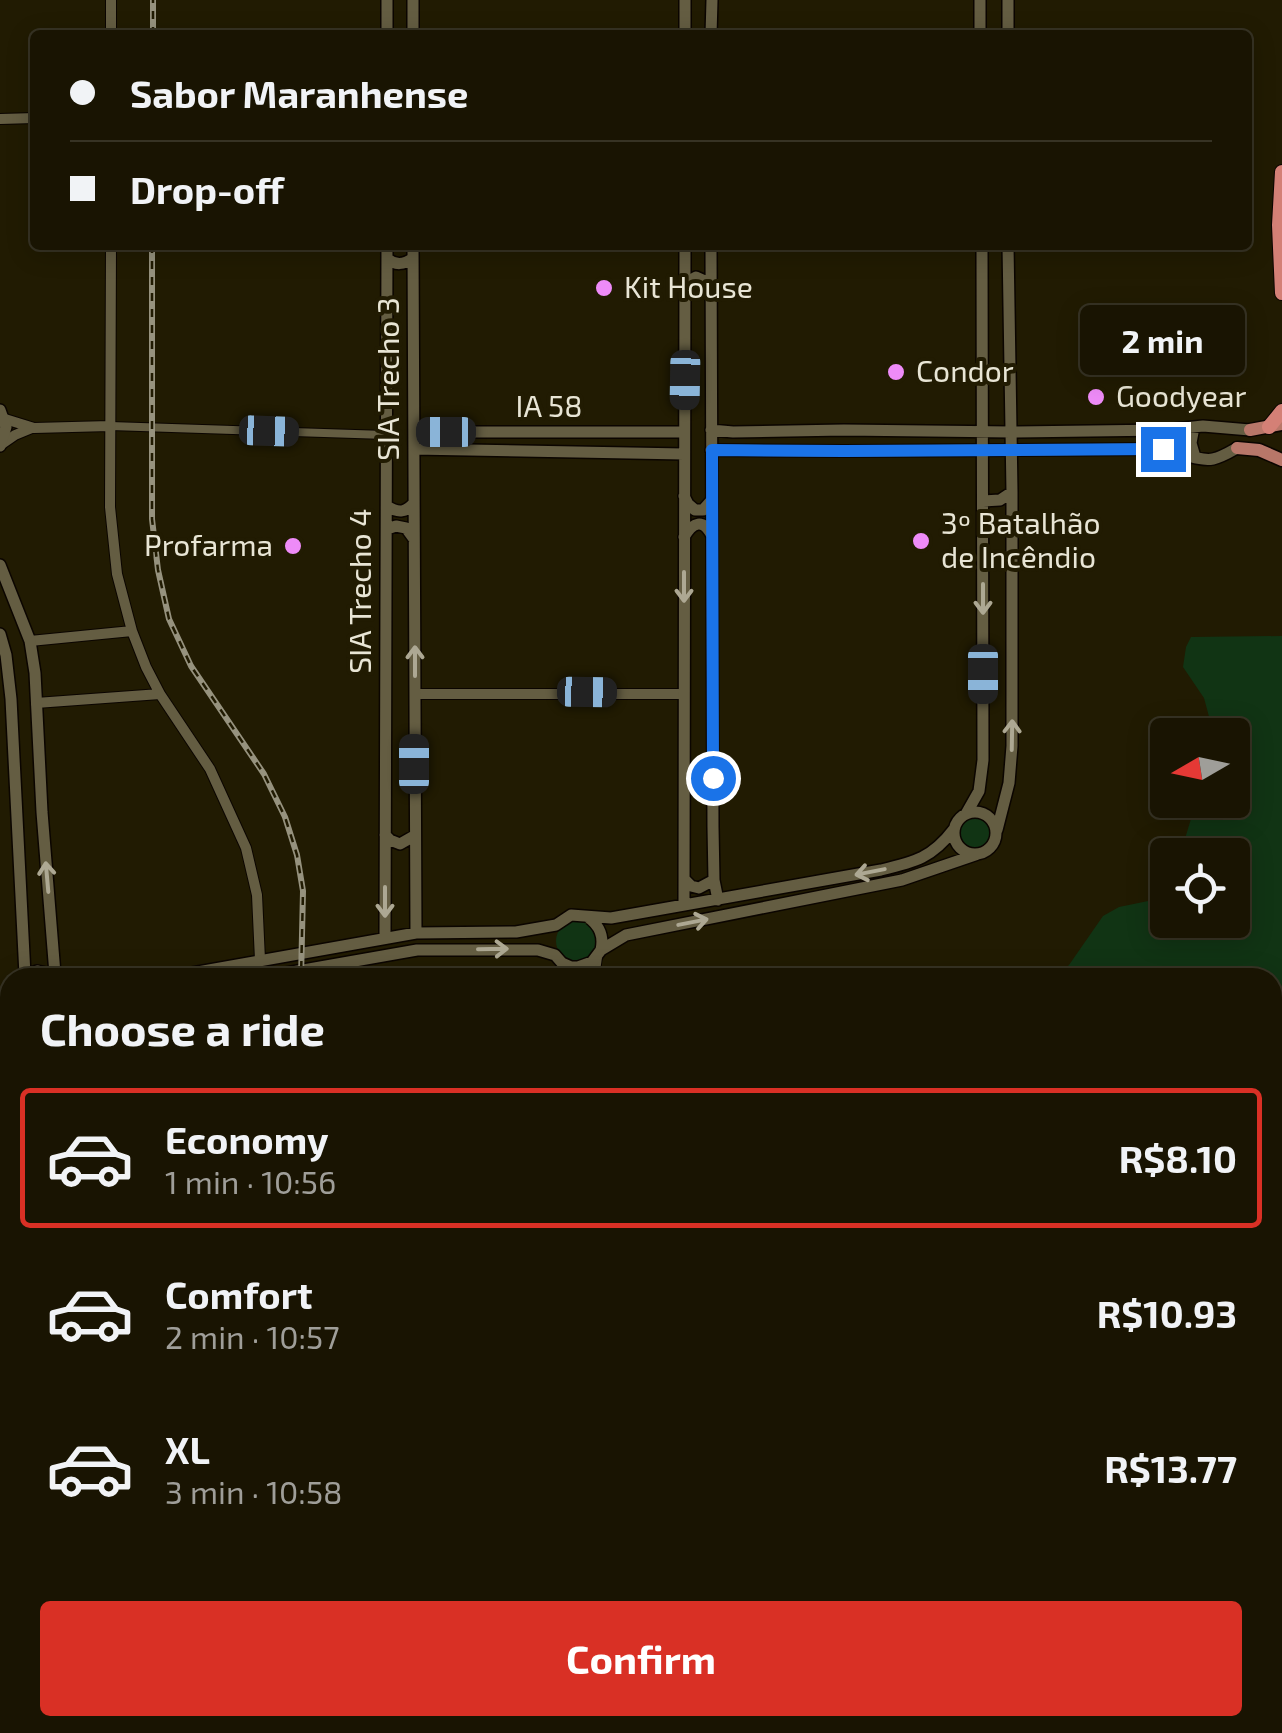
<!DOCTYPE html>
<html lang="en">
<head>
<meta charset="utf-8">
<style>
	:root { --surface:#191402; --page:#262111; --text:#f1f3f6; --muted:#9f9e99; --line:#373324; --accent:#d93025 }
	body { margin:0; font-family:"Exo 2",sans-serif; background:var(--page); color:var(--text); height:100vh; display:flex; flex-direction:column; font-size:38px; white-space:nowrap }
	* { box-sizing:border-box; margin:0 }
	p { font-size:32px; color:var(--muted) }
	.icon { flex:none; width:55px; height:55px; fill:none; stroke:currentColor; stroke-width:2; stroke-linecap:round; stroke-linejoin:round }
	.map { position:relative; flex:1; overflow:hidden }
	.details { position:absolute; left:0px; top:968px; width:1282px; height:768px; display:flex; flex-direction:column; background:var(--surface); border-radius:30px 30px 0 0; box-shadow:0 5px 25px #0003,0 0 0 2px var(--line) }
	.details>* { flex:none }
	.banner { position:absolute; left:30px; top:30px; width:1222px; height:220px; border-radius:10px; box-shadow:0 5px 25px #0003,0 0 0 2px var(--line); display:grid; align-content:center; height:220px; padding:0 40px; background:var(--surface) }
	.needle { width:65px; rotate:261deg }
	.buttons { position:absolute; left:1150px; top:718px; display:grid; gap:20px }
	.buttons a { display:grid; place-items:center; width:100px; height:100px; border-radius:10px; background:var(--surface); box-shadow:0 5px 25px #0003,0 0 0 2px var(--line); font-size:50px }
	.end { position:absolute; width:45px; height:45px; margin:-22px; border:12px solid #1a73e8; background:#fff; box-shadow:0 0 0 5px #fff }
	.from { border-radius:50% }
	.bubble { position:absolute; height:70px; border-radius:10px; background:var(--surface); box-shadow:0 5px 25px #0003,0 0 0 2px var(--line); font-size:32px; font-weight:700; line-height:70px; text-align:center }
	.car { position:absolute; width:30px; height:60px; margin:-30px -15px; border-radius:12px; box-shadow:0 0 8px 2px #0007; background:linear-gradient(#222 24%,#8ab4d8 0 40%,#222 0 76%,#8ab4d8 0 86%,#222 0) }
	.banner b { display:flex; align-items:center; gap:35px; height:95px; font-size:38px }
	.banner b+b { border-top:2px solid var(--line) }
	.banner i { width:25px; height:25px; background:var(--text) }
	ul { padding:0; list-style:none }
	li { display:flex; align-items:center; gap:30px; height:140px; margin:0 20px 15px; padding:0 20px; border:5px solid transparent; border-radius:10px }
	li div { flex:1 }
	li b { display:block; font-size:38px }
	li em { font-style:normal; font-weight:700 }
	li.current { border-color:var(--accent) }
	li>.icon { width:90px; height:90px; stroke-width:1.5 }
	h2 { padding:0 40px; font-size:45px; line-height:120px }
	.action { display:flex; gap:20px; margin-top:auto; padding:20px 40px }
	.action a { flex:1; height:115px; border-radius:10px; background:var(--accent); color:#fff; font-size:40px; font-weight:700; line-height:115px; text-align:center }
	.map>svg:first-child { display:block }
	.industrial { fill:#241f2f }
	.green { fill:#113414 }
	.lines { fill:none; stroke-linecap:round; stroke-linejoin:round }
	.stream { stroke:#000505; stroke-width:2.5 }
	.minor-casing { stroke:#0b0500; stroke-width:10 }
	.tertiary-casing { stroke:#0b0500; stroke-width:12 }
	.secondary-casing { stroke:#0b0500; stroke-width:14 }
	.primary-casing { stroke:#0b0500; stroke-width:15 }
	.trunk-casing { stroke:#0b0500; stroke-width:16 }
	.minor { stroke:#645d42; stroke-width:8 }
	.tertiary { stroke:#645d42; stroke-width:10 }
	.secondary { stroke:#645d42; stroke-width:11 }
	.primary { stroke:#b87769; stroke-width:12 }
	.trunk { stroke:#d48076; stroke-width:14 }
	.rail-casing { stroke:#96927e; stroke-width:6 }
	.rail { stroke:#211b02; stroke-width:2.5; stroke-dasharray:8; stroke-linecap:butt }
	.oneway { stroke:#ada893 }
	.route { stroke:#1a73e8; stroke-width:12 }
	.poi-dot { fill:#ee8bf8; stroke:#211b02; stroke-width:4 }
	.labels { text-anchor:middle; stroke-width:8; stroke-linejoin:round; paint-order:stroke }
	.poi-label { font-size:30px; fill:#e8e5d5; stroke:#211b02; text-anchor:start }
	.street-label { font-size:30px; fill:#e8e5d5; stroke:#211b02 }
</style>
</head>
<body>
<div class="map">
<svg width="1282" height="1733" viewBox="0 0 1282 1733">
	<rect width="100%" height="100%" fill="#211b02"/>
	<path class="industrial" d="M458,967L482,970L505,977H403L435,968Z
		M22,1725H266L263,1733H24Z
		M363,1725H539L530,1733H372Z"/>
	<path class="green" d="M1282,636V1733H598V1725H1272V978L1056,977L1069,965L1103,916L1119,907L1153,900L1167,889L1168,920H1232V855H1180L1194,809L1215,800H1232V735H1214L1204,698L1183,667L1186,647L1191,637Z
		M960 833a16 16 0 1 1 32 0a16 16 0 1 1-32 0Z
		M556 941a20 20 0 1 1 40 0a20 20 0 1 1-40 0Z"/>
	<g class="lines">
		<path class="stream" d="M1280,1733L1282,1702"/>
		<g class="minor-casing">
			<path id="minor" d="M110,426L386,435"/>
		</g>
		<g class="tertiary-casing">
			<path id="tertiary" d="M111,0V35
				M0,119L35,118
				M111,245L110,507L117,574L132,631L146,667L160,694L210,769L246,848L257,895L260,960
				M5,419L34,428L110,426
				M2,444L15,435L32,428
				M30,641L132,631
				M415,694H684
				M36,703L160,694
				M594,978L597,957
				M589,1725V1733
				M9,1733L10,1304"/>
		</g>
		<g class="secondary-casing">
			<path id="secondary" d="M387,0V35
				M413,35V0
				M685,35V0
				M711,35L712,0
				M980,35V0
				M1008,35V0
				M413,245L416,933
				M711,245L713,827L714,880L718,900
				M387,258C395,266 404,265 413,258
				M685,289L689,281L696,277L705,281L711,291
				M0,410L6,427L0,446
				M1194,427L1191,443L1195,457
				M711,430L733,432L844,430L1011,432L1165,430L1203,426L1250,430
				M414,432H684
				M414,449L684,454
				M711,450L844,451L1163,449C1179,451 1198,462 1213,459C1222,457 1230,452 1237,448
				M684,496L688,504L695,510H703L711,501
				M983,501L1000,500L1012,492
				M387,506C399,514 406,512 414,503
				M387,529L396,526L406,528L414,539
				M684,537C693,522 703,518 712,536
				M0,565L30,641L35,673L42,812L55,974
				M0,634L6,655L11,699L25,975
				M954 833a21 21 0 1 1 42 0a21 21 0 1 1-42 0Z
				M966,814L979,791L983,760L982,245
				M997,830L1009,783L1012,746V492L1008,245
				M385,835L390,840L400,844L414,836
				M684,879L691,886L699,888L714,880
				M684,905L685,245
				M588,917C600,926 604,936 601,950
				M385,938L387,245
				M21,978L37,971L57,975
				M164,978L416,933L516,932L556,925L571,915L611,918L881,870C915,862 932,858 954,829
				M258,978L417,950H538L555,955L562,963L571,967H578L592,962L601,950L626,935L902,880L978,854
				M10,989C3,1002 2,1015 10,1028
				M0,1078L8,1091L10,1105"/>
		</g>
		<g class="primary-casing">
			<path id="primary" d="M1250,430L1282,424
				M1237,448L1259,450L1282,460"/>
		</g>
		<g class="trunk-casing">
			<path id="trunk" d="M1282,172L1279,225L1282,293
				M1269,427L1282,411"/>
		</g>
		<use href="#minor" class="minor"/>
		<use href="#tertiary" class="tertiary"/>
		<use href="#secondary" class="secondary"/>
		<use href="#primary" class="primary"/>
		<use href="#trunk" class="trunk"/>
		<g class="rail-casing">
			<path id="rail" d="M153,35V0
				M152,245V519L158,570L169,619L191,666L264,774L285,817L297,855L303,891L301,978
				M299,1733V1725"/>
		</g>
		<use href="#rail" class="rail"/>
	</g>
	<defs><path id="oneway-shaft" d="M-6 0H5M1.5-3L5.5 0L1.5 3" fill="none" stroke-width="1.6" stroke-linecap="round" stroke-linejoin="round" transform="scale(2.5)"/></defs>
	<g class="oneway">
		<use href="#oneway-shaft" transform="translate(684 587) rotate(90)"/>
		<use href="#oneway-shaft" transform="translate(983 599) rotate(90)"/>
		<use href="#oneway-shaft" transform="translate(415 661) rotate(-90)"/>
		<use href="#oneway-shaft" transform="translate(1012 735) rotate(-89)"/>
		<use href="#oneway-shaft" transform="translate(870 872) rotate(169)"/>
		<use href="#oneway-shaft" transform="translate(47 877) rotate(-95)"/>
		<use href="#oneway-shaft" transform="translate(385 902) rotate(90)"/>
		<use href="#oneway-shaft" transform="translate(693 922) rotate(-11)"/>
		<use href="#oneway-shaft" transform="translate(493 949) rotate(-1)"/>
	</g>
	<g class="lines">
		<path class="route" d="M713,778L712,450L844,451L1163,449"/>
	</g>
	<g class="poi-dot">
		<circle cx="604" cy="288" r="10"/>
		<circle cx="896" cy="372" r="10"/>
		<circle cx="1096" cy="397" r="10"/>
		<circle cx="921" cy="541" r="10"/>
		<circle cx="293" cy="546" r="10"/>
	</g>
	<g class="labels">
		<g class="poi-label">
			<text x="624" y="298">Kit House</text>
			<text x="916" y="382">Condor</text>
			<text x="1116" y="407">Goodyear</text>
			<text x="941" y="534">3º Batalhão<tspan x="941" dy="34">de Incêndio</tspan></text>
			<text x="273" y="556" text-anchor="end">Profarma</text>
		</g>
		<g class="street-label">
			<text transform="translate(389 379) rotate(-90)" y="10">SIA Trecho 3</text>
			<text x="549" y="417">IA 58</text>
			<text transform="translate(361 591) rotate(-90)" y="10">SIA Trecho 4</text>
		</g>
	</g>
</svg>
<div class="buttons">
<a><svg class="needle" viewBox="-14 -14 28 28"><path d="M0-13l5 13h-10z" fill="#e53935"/><path d="M0 13l5-13h-10z" fill="#9f9e99"/></svg></a>
<a><svg class="icon" aria-label="locate" viewBox="0 0 24 24"><circle cx="12" cy="12" r="6"/><path d="M12 2v4M12 18v4M2 12h4M18 12h4"/></svg></a>
</div>
<i class="end from" style="left:713px;top:778px"></i>
<i class="end" style="left:1163px;top:449px"></i>
<div class="bubble" style="left:1080px;top:305px;width:165px">2 min</div>
<i class="car" style="left:685px;top:380px;rotate:181deg"></i>
<i class="car" style="left:269px;top:431px;rotate:92deg"></i>
<i class="car" style="left:446px;top:432px;rotate:270deg"></i>
<i class="car" style="left:983px;top:674px;rotate:180deg"></i>
<i class="car" style="left:587px;top:692px;rotate:91deg"></i>
<i class="car" style="left:414px;top:764px;rotate:0deg"></i>
<div class="banner">
<b><i class="from"></i>Sabor Maranhense</b>
<b><i></i>Drop-off</b>
</div>
<section class="details">
<h2>Choose a ride</h2>
<ul>
<li class="current"><svg class="icon" aria-label="car" viewBox="0 0 24 24"><path d="M5 17H2v-5l4-1 3-4h7l3 4 3 1v5h-3M9 17h6M6 11h13"/><circle cx="7" cy="17" r="2"/><circle cx="17" cy="17" r="2"/></svg><div><b>Economy</b><p>1 min · 10:56</p></div><em>R$8.10</em></li>
<li><svg class="icon" aria-label="car" viewBox="0 0 24 24"><path d="M5 17H2v-5l4-1 3-4h7l3 4 3 1v5h-3M9 17h6M6 11h13"/><circle cx="7" cy="17" r="2"/><circle cx="17" cy="17" r="2"/></svg><div><b>Comfort</b><p>2 min · 10:57</p></div><em>R$10.93</em></li>
<li><svg class="icon" aria-label="car" viewBox="0 0 24 24"><path d="M5 17H2v-5l4-1 3-4h7l3 4 3 1v5h-3M9 17h6M6 11h13"/><circle cx="7" cy="17" r="2"/><circle cx="17" cy="17" r="2"/></svg><div><b>XL</b><p>3 min · 10:58</p></div><em>R$13.77</em></li>
</ul>
<div class="action"><a>Confirm</a></div>
</section>
</div>
</body>
</html>
